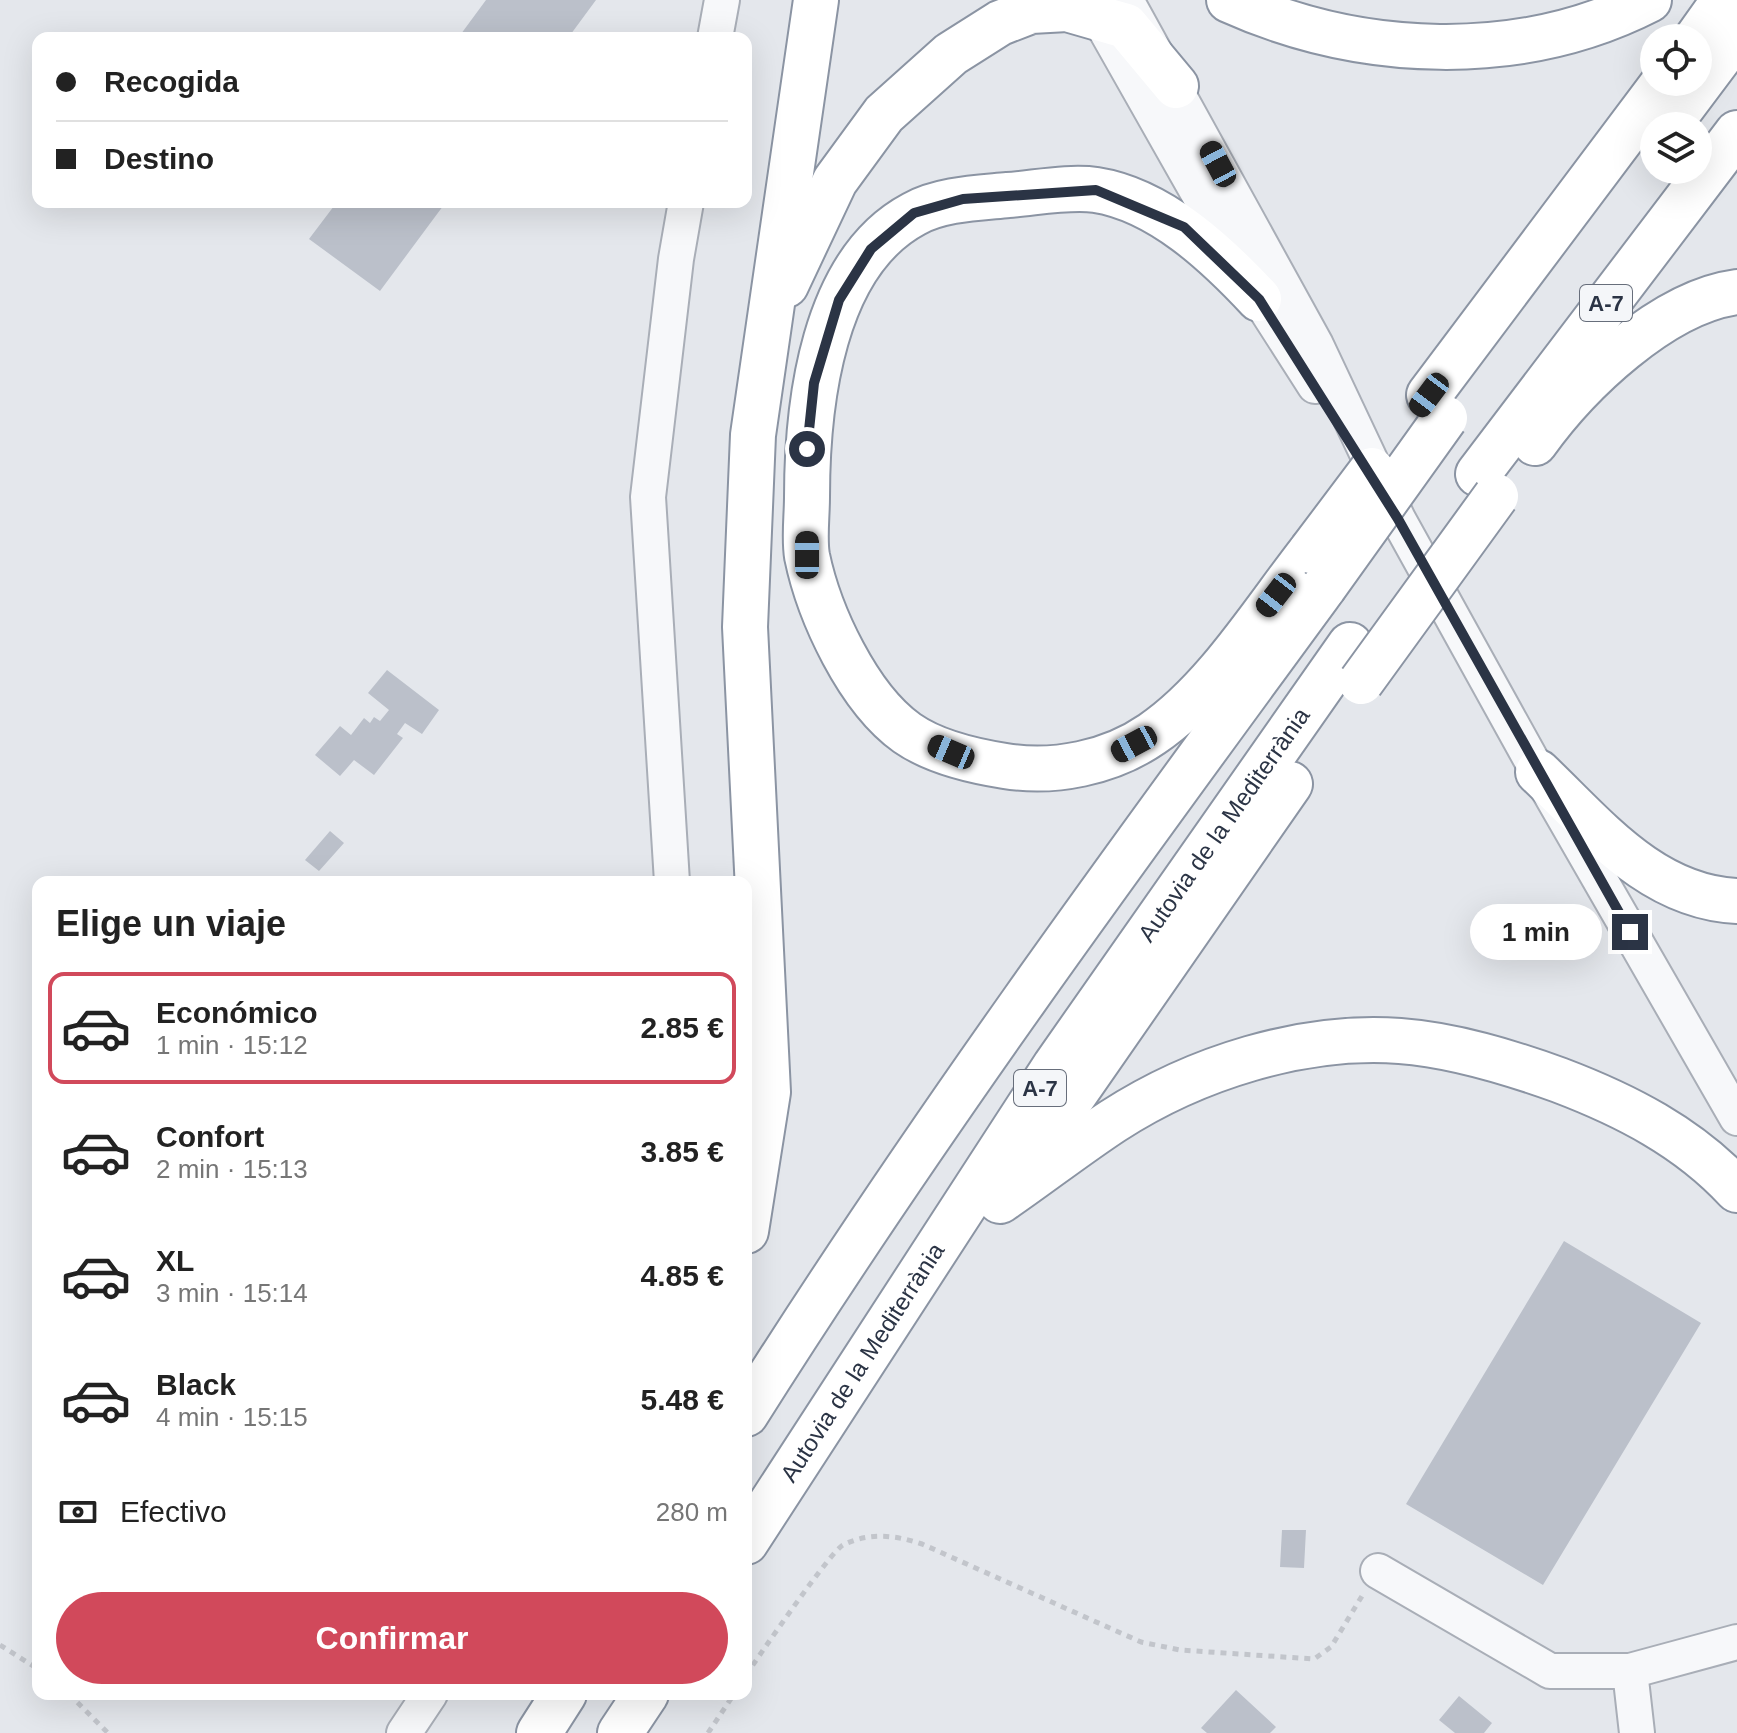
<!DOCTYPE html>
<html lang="es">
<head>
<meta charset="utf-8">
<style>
	:root { --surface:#fff; --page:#f2f2f2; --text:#222; --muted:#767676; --line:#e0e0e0; --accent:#d1495b }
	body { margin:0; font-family:Arial,sans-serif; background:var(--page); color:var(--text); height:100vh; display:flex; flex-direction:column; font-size:30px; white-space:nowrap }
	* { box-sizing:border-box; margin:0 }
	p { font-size:26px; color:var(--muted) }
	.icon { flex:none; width:44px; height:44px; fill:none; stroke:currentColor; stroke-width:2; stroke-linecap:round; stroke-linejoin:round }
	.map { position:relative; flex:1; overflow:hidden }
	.details { position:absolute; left:32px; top:876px; width:720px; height:824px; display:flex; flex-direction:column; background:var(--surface); border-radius:16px; box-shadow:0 8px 32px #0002 }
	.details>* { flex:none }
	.hud { position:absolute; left:32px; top:32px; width:720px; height:176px; border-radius:16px; box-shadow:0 8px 32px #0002; display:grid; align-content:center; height:176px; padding:0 24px; background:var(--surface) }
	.buttons { position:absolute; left:1640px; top:24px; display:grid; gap:16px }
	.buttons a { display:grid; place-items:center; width:72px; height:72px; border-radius:50%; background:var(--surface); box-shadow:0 8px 32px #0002; font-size:40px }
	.end { position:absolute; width:36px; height:36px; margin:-18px; border:10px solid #2b3445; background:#fff; box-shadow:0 0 0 4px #fff }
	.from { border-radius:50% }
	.bubble { position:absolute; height:56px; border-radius:28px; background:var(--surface); box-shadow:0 8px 32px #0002; font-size:26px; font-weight:800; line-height:56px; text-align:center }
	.car { position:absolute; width:24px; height:48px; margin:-24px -12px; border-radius:10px; box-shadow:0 0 6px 2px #0007; background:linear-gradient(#222 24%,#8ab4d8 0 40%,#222 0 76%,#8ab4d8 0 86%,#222 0) }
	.hud b { display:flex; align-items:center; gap:28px; height:76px; font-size:30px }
	.hud b+b { border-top:2px solid var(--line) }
	.hud i { width:20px; height:20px; background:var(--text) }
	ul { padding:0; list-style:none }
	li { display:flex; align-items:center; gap:24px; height:112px; margin:0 16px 12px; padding:0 8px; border:4px solid transparent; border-radius:16px }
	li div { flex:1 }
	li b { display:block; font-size:30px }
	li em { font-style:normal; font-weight:800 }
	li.current { border-color:var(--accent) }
	li>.icon { width:72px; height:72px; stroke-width:1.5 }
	h2 { padding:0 24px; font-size:36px; line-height:96px }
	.pay { display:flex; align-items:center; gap:20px; height:88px; padding:0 24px; font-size:30px }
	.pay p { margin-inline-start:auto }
	.cta { display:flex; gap:16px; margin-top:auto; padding:16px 24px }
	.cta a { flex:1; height:92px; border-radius:48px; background:var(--accent); color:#fff; font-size:32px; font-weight:800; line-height:92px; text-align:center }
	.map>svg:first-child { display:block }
	.building { fill:#bbc0ca }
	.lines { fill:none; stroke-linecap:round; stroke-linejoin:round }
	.minor-casing { stroke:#a9aeb7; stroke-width:38 }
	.highway-casing { stroke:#8b94a3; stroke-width:48 }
	.path { stroke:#c2c5cb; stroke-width:5; stroke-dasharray:6 6; stroke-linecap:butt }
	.minor { stroke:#f7f8fa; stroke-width:34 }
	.highway { stroke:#fff; stroke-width:44 }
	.highway-bridge-casing { stroke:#8b94a3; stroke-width:48; stroke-linecap:butt }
	.highway-bridge { stroke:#fff; stroke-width:44 }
	.route { stroke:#2b3445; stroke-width:10 }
	.labels { text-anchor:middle; stroke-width:6; stroke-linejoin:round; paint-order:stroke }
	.shield { fill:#f4f6f9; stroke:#676e7b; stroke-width:2 }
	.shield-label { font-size:22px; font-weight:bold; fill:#2b3445 }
	.street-label { font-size:24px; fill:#2b3445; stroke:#f4f6f9 }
</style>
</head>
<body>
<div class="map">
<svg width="1737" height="1733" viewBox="0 0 1737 1733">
	<rect width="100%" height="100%" fill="#e4e7ec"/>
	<path class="building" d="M486,0H596L568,38H458Z
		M337,202H446L380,291L309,239Z
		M387,670L439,710L422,734L405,723L397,734L403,738L374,775L354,760L340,776L315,755L340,726L351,735L364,718L370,723L374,717L380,721L389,710L368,693Z
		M330,831L344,843L319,871L305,860Z
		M1564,1241L1701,1323L1543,1585L1406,1504Z
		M1282,1530H1306L1304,1568L1280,1567Z
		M1236,1690L1276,1727L1270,1733H1207L1201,1728Z
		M1459,1696L1492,1723L1484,1733H1455L1439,1720Z"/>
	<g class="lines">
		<g class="minor-casing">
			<path id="minor" d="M1126,0L1316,345L1398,519L1538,772L1737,1118
				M1095,11L1249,283L1315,386
				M715,38L722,0
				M672,882L648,497L676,259L686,202
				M1378,1571L1550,1671H1630L1737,1642
				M1630,1671L1637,1733
				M404,1733L430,1694"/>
		</g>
		<g class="highway-casing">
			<g id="highway">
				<path d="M1229,0C1360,59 1520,66 1649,0"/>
				<path d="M1697,38L1724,0"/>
				<path d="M1668,126L1737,34"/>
				<path d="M786,285L835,181L884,114L951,54L1000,23L1031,11L1067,9L1126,26L1176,86"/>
				<path d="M1259,299C1217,254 1160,200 1096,190C1070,186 1035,193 1008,195C978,198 941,199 914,214C822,263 807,405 807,497C807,516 804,538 807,556C819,614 858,698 907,733C934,752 973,761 1005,766C1054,774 1110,763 1152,734C1215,691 1264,611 1311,551"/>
				<path d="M1429,395L1664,82"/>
				<path d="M1535,443C1578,383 1662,302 1737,292"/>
				<path d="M1478,474L1737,133"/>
				<path d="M1538,772C1596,827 1651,897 1737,901"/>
				<path d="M1024,1167L1290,784"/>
				<path d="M1000,1201C1038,1175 1075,1146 1113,1121C1195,1068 1302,1034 1400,1041C1454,1045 1509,1062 1559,1080C1625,1105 1688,1137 1737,1190"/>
				<path d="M746,1231L768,1092L745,627L753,435L816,0"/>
				<path d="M746,1414C925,1130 1125,858 1324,587"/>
				<path id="s1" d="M746,1542L1055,1066L1350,645"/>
				<path d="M539,1733L564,1694"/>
				<path d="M620,1733L646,1694"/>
			</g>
		</g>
		<path class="path" d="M0,1645L38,1669
			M746,1675C759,1656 830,1552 843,1545C869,1532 895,1535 922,1544L1141,1642L1180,1650L1314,1659L1331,1647L1362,1596
			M69,1694L108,1733
			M708,1733L734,1694"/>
		<use href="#minor" class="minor"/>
		<use href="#highway" class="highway"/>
		<g class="highway-bridge-casing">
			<path id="highway-bridge" d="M1311,551L1372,470
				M1324,587L1445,418
				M1361,682L1496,496"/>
		</g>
		<use href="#highway-bridge" class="highway-bridge"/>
	</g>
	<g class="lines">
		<path class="route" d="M807,449L814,383L839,300L871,249L914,213L963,199L1096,190L1184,227L1259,299L1398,519L1630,932"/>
	</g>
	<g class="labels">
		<g class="shield">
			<rect x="1580" y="285" width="52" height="36" rx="6"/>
			<rect x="1014" y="1070" width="52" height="36" rx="6"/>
		</g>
		<g class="shield-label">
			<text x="1606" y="311">A-7</text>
			<text x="1040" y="1096">A-7</text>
		</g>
		<g class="street-label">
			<text dy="8" stroke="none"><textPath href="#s1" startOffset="862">Autovia de la Mediterrània</textPath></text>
			<text dy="8" stroke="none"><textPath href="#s1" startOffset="214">Autovia de la Mediterrània</textPath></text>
		</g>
	</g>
</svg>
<div class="buttons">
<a><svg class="icon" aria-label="locate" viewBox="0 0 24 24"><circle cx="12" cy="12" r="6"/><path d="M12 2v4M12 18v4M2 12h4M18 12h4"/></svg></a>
<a><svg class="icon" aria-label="layers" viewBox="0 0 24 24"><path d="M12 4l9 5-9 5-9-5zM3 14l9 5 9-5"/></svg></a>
</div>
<i class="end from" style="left:807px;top:449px"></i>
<i class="end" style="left:1630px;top:932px"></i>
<div class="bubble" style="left:1470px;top:904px;width:132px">1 min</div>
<i class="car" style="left:1218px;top:164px;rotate:332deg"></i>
<i class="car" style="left:1429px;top:395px;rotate:217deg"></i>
<i class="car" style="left:807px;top:555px;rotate:0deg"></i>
<i class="car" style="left:1276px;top:595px;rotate:218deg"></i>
<i class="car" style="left:1134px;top:744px;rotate:242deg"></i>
<i class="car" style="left:951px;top:752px;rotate:293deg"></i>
<div class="hud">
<b><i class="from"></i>Recogida</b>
<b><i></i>Destino</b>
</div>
<section class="details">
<h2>Elige un viaje</h2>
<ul>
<li class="current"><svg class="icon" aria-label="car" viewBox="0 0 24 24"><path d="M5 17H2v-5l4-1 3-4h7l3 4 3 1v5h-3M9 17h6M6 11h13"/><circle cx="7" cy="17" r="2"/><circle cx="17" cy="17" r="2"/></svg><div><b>Económico</b><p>1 min · 15:12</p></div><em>2.85 €</em></li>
<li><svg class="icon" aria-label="car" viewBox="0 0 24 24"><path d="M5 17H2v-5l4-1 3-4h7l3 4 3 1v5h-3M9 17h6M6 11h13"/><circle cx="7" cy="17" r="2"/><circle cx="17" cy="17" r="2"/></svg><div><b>Confort</b><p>2 min · 15:13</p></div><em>3.85 €</em></li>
<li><svg class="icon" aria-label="car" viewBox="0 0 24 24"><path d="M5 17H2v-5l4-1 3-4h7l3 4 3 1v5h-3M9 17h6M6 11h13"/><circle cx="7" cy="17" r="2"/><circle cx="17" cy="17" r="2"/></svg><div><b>XL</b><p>3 min · 15:14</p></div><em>4.85 €</em></li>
<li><svg class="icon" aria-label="car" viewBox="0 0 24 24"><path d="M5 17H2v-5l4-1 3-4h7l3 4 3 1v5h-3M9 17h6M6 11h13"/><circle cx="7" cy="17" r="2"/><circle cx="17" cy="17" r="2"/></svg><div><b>Black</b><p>4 min · 15:15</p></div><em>5.48 €</em></li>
</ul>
<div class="pay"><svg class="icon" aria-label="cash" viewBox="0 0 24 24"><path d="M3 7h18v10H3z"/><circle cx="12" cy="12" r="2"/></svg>Efectivo<p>280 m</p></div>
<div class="cta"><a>Confirmar</a></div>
</section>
</div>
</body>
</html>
